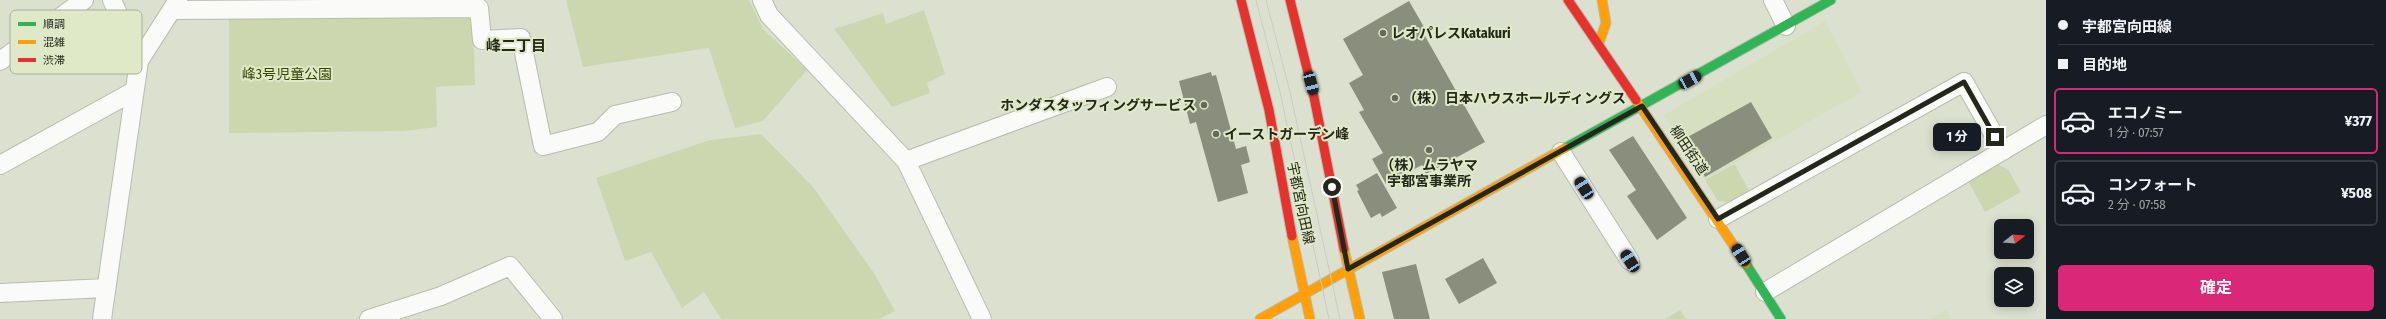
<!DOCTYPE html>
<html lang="ja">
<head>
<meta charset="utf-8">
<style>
	:root { --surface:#171b24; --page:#242831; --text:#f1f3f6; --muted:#9ea1a6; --line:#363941; --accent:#db2777 }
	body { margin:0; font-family:"Fira Sans Condensed","Noto Sans JP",sans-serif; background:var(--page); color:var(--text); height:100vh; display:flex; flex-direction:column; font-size:15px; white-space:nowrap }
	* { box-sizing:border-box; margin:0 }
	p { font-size:13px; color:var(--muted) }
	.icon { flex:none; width:22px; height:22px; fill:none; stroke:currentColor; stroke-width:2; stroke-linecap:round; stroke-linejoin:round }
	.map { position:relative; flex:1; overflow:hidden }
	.side { display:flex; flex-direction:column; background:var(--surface); width:340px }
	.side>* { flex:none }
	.guide { display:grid; align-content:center; height:88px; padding:0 12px; background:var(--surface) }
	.needle { width:26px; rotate:73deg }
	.buttons { position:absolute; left:1994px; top:219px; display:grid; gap:8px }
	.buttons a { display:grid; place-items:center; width:40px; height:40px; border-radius:6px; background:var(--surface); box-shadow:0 2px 10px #0003; font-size:20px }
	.end { position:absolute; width:18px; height:18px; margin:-9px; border:5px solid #24281b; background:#fff; box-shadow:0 0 0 2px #fff }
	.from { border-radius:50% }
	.bubble { position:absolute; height:28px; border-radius:6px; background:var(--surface); box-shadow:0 2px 10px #0003; font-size:13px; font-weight:700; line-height:28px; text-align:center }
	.car { position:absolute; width:12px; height:24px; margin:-12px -6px; border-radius:5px; box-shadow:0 0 3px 1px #0007; background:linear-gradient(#222 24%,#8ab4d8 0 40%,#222 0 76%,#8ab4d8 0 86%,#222 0) }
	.guide b { display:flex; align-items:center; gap:14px; height:38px; font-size:15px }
	.guide b+b { border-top:1px solid var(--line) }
	.guide i { width:10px; height:10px; background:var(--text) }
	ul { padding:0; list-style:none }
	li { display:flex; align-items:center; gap:12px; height:66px; margin:0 8px 6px; padding:0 4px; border:2px solid var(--line); border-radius:6px }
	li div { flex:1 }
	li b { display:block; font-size:15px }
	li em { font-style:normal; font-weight:700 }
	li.selected { border-color:var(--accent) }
	li>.icon { width:36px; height:36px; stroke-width:1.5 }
	.primary-button { display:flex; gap:8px; margin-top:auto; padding:8px 12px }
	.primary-button a { flex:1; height:46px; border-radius:6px; background:var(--accent); color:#fff; font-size:16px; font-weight:700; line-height:46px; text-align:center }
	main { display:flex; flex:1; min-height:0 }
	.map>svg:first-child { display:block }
	.built { fill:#d6dfc0 }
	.green { fill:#ccd7b0 }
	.building { fill:#8a8e7c }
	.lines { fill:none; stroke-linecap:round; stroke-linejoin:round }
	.street-casing { stroke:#b7bcad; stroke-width:20 }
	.fast-casing { stroke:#b7bcad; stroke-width:11 }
	.slow-casing { stroke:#b7bcad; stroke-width:11 }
	.jam-casing { stroke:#b7bcad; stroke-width:11 }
	.street { stroke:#fafaf8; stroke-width:18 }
	.fast { stroke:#30b455; stroke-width:9 }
	.slow { stroke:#ff9f0a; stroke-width:9 }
	.jam { stroke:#e5322d; stroke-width:9 }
	.tram { stroke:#c9cbc6; stroke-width:1 }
	.route { stroke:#24281b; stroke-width:5 }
	.poi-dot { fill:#64695a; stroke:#dfe9c7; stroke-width:1.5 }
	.labels { text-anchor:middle; stroke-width:4; stroke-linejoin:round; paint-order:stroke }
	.poi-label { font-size:14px; font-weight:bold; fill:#24281b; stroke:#dfe9c7; text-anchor:start }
	.park-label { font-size:14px; fill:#374400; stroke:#dfe9c7 }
	.street-label { font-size:14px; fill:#24281b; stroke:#dfe9c7 }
	.neighbourhood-label { font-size:15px; font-weight:bold; fill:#24281b; stroke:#dfe9c7 }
	.key { fill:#dfe9c7; stroke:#a7af93; stroke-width:1 }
	.key-label { font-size:11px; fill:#24281b }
</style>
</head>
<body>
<main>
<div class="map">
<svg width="2046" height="319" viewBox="0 0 2046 319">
	<rect width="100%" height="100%" fill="#dce1cf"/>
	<path class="built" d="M1825,21L1862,92L1705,180L1664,115Z
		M1946,310L1951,319H1929Z"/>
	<path class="green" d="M566,0H749L763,29L807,70L763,121L735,128L709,48L583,67Z
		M924,10L945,74L927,83L930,93L892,107L834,29L883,13L886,24Z
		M229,16L473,17L475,85L436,87L437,127L404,131L229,133Z
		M761,134L813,187L874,273L895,311L879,319H721L704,292L682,308L651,252L625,261L596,178L710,140Z
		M1735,164L1750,193L1733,203L1718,201L1705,180Z
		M1996,164L2008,169L2021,192L1985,212L1968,181Z
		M1680,310L1686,319H1665Z"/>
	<path class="building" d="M1409,1L1424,27L1421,29L1485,142L1426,174L1422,165L1386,184L1372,159L1383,153L1359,112L1364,110L1349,83L1363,75L1343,39Z
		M1211,72L1212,76L1216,75L1236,149L1246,146L1250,162L1241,165L1248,193L1218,202L1196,122L1190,124L1179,81Z
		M1751,102L1772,138L1705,177L1684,139Z
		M1633,136L1687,218L1657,240L1627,196L1636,190L1609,150Z
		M1377,173L1397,208L1382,217L1380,213L1371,218L1357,191L1359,190L1356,185Z
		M1483,258L1497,283L1459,304L1445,279Z
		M1416,264L1430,319H1394L1382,272Z"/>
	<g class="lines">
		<g class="street-casing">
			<path id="street" d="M762,0L769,15L906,161L982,319
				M1773,0L1786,26
				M172,10L479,8L482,40L521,38L543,146L598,132L615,115L672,102
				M0,61L84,0
				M139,61L178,0
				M1561,152L1630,261
				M906,161L1107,87
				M0,165L134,91
				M1718,219L1964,82L2003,151
				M1765,292L2046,125
				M0,293L106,288
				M102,319L139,61L112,0
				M369,319L441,296L510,266L553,319"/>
		</g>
		<g class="fast-casing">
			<path id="fast" d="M1565,148L1831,0
				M1746,264L1781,319"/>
		</g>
		<g class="slow-casing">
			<path id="slow" d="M1599,43L1606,23L1602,0
				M1636,100L1746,264
				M1292,236L1310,319
				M1344,249L1360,319
				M1260,319L1565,148"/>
		</g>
		<g class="jam-casing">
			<path id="jam" d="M1241,0L1269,110L1292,236
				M1290,0L1314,97L1344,249
				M1568,0L1636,100"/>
		</g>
		<use href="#street" class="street"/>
		<use href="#fast" class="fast"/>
		<use href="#slow" class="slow"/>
		<use href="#jam" class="jam"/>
		<path class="tram" d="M1256,0L1280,92L1329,319
			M1266,0L1290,92L1340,319"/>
	</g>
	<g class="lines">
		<path class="route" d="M1332,187L1348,269L1642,106L1718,219L1964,82L1995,137"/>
	</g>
	<g class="poi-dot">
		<circle cx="1383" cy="33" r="4"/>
		<circle cx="1395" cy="98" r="4"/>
		<circle cx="1204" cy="105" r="4"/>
		<circle cx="1216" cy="134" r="4"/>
		<circle cx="1429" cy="150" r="4"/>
	</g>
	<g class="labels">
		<g class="poi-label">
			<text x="1391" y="38">レオパレスKatakuri</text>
			<text x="1403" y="103">（株）日本ハウスホールディングス</text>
			<text x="1196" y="110" text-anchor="end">ホンダスタッフィングサービス</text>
			<text x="1224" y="139">イーストガーデン峰</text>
			<text x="1429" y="170" text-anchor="middle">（株）ムラヤマ<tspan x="1429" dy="16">宇都宮事業所</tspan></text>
		</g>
		<g class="park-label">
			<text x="287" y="79">峰3号児童公園</text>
		</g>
		<g class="street-label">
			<text transform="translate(1689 150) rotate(56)" y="5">柳田街道</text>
			<text transform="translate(1301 203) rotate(78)" y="5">宇都宮向田線</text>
		</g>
		<g class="neighbourhood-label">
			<text x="516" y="51">峰二丁目</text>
		</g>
	</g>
	<rect x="10" y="10" width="132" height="64" rx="6" class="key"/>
	<rect x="18" y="22" width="18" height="4" fill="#30b455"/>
	<rect x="18" y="40" width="18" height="4" fill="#ff9f0a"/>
	<rect x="18" y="58" width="18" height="4" fill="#e5322d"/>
	<g class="key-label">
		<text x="43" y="28">順調</text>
		<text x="43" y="46">混雑</text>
		<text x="43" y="64">渋滞</text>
	</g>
</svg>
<div class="buttons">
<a><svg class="needle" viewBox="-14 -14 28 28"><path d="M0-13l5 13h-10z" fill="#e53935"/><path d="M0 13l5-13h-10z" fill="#9ea1a6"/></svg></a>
<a><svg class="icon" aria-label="layers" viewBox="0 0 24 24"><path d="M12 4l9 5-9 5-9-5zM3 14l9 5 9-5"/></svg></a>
</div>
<i class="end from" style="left:1332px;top:187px"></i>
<i class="end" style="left:1995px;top:137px"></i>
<div class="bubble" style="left:1933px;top:123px;width:48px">1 分</div>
<i class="car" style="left:1690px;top:80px;rotate:61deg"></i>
<i class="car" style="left:1311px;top:83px;rotate:165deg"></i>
<i class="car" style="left:1584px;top:188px;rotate:327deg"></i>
<i class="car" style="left:1741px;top:255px;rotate:327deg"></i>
<i class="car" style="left:1630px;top:261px;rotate:327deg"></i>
</div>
<section class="side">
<div class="guide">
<b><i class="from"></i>宇都宮向田線</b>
<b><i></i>目的地</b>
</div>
<ul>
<li class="selected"><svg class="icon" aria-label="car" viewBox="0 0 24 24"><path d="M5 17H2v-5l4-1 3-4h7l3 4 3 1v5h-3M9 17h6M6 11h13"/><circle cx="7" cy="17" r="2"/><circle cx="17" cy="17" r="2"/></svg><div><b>エコノミー</b><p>1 分 · 07:57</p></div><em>¥377</em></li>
<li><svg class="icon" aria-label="car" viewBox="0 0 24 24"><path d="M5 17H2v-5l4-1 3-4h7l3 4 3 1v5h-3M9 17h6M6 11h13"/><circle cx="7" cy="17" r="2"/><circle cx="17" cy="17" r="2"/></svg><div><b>コンフォート</b><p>2 分 · 07:58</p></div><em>¥508</em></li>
</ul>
<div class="primary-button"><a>確定</a></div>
</section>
</main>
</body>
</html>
